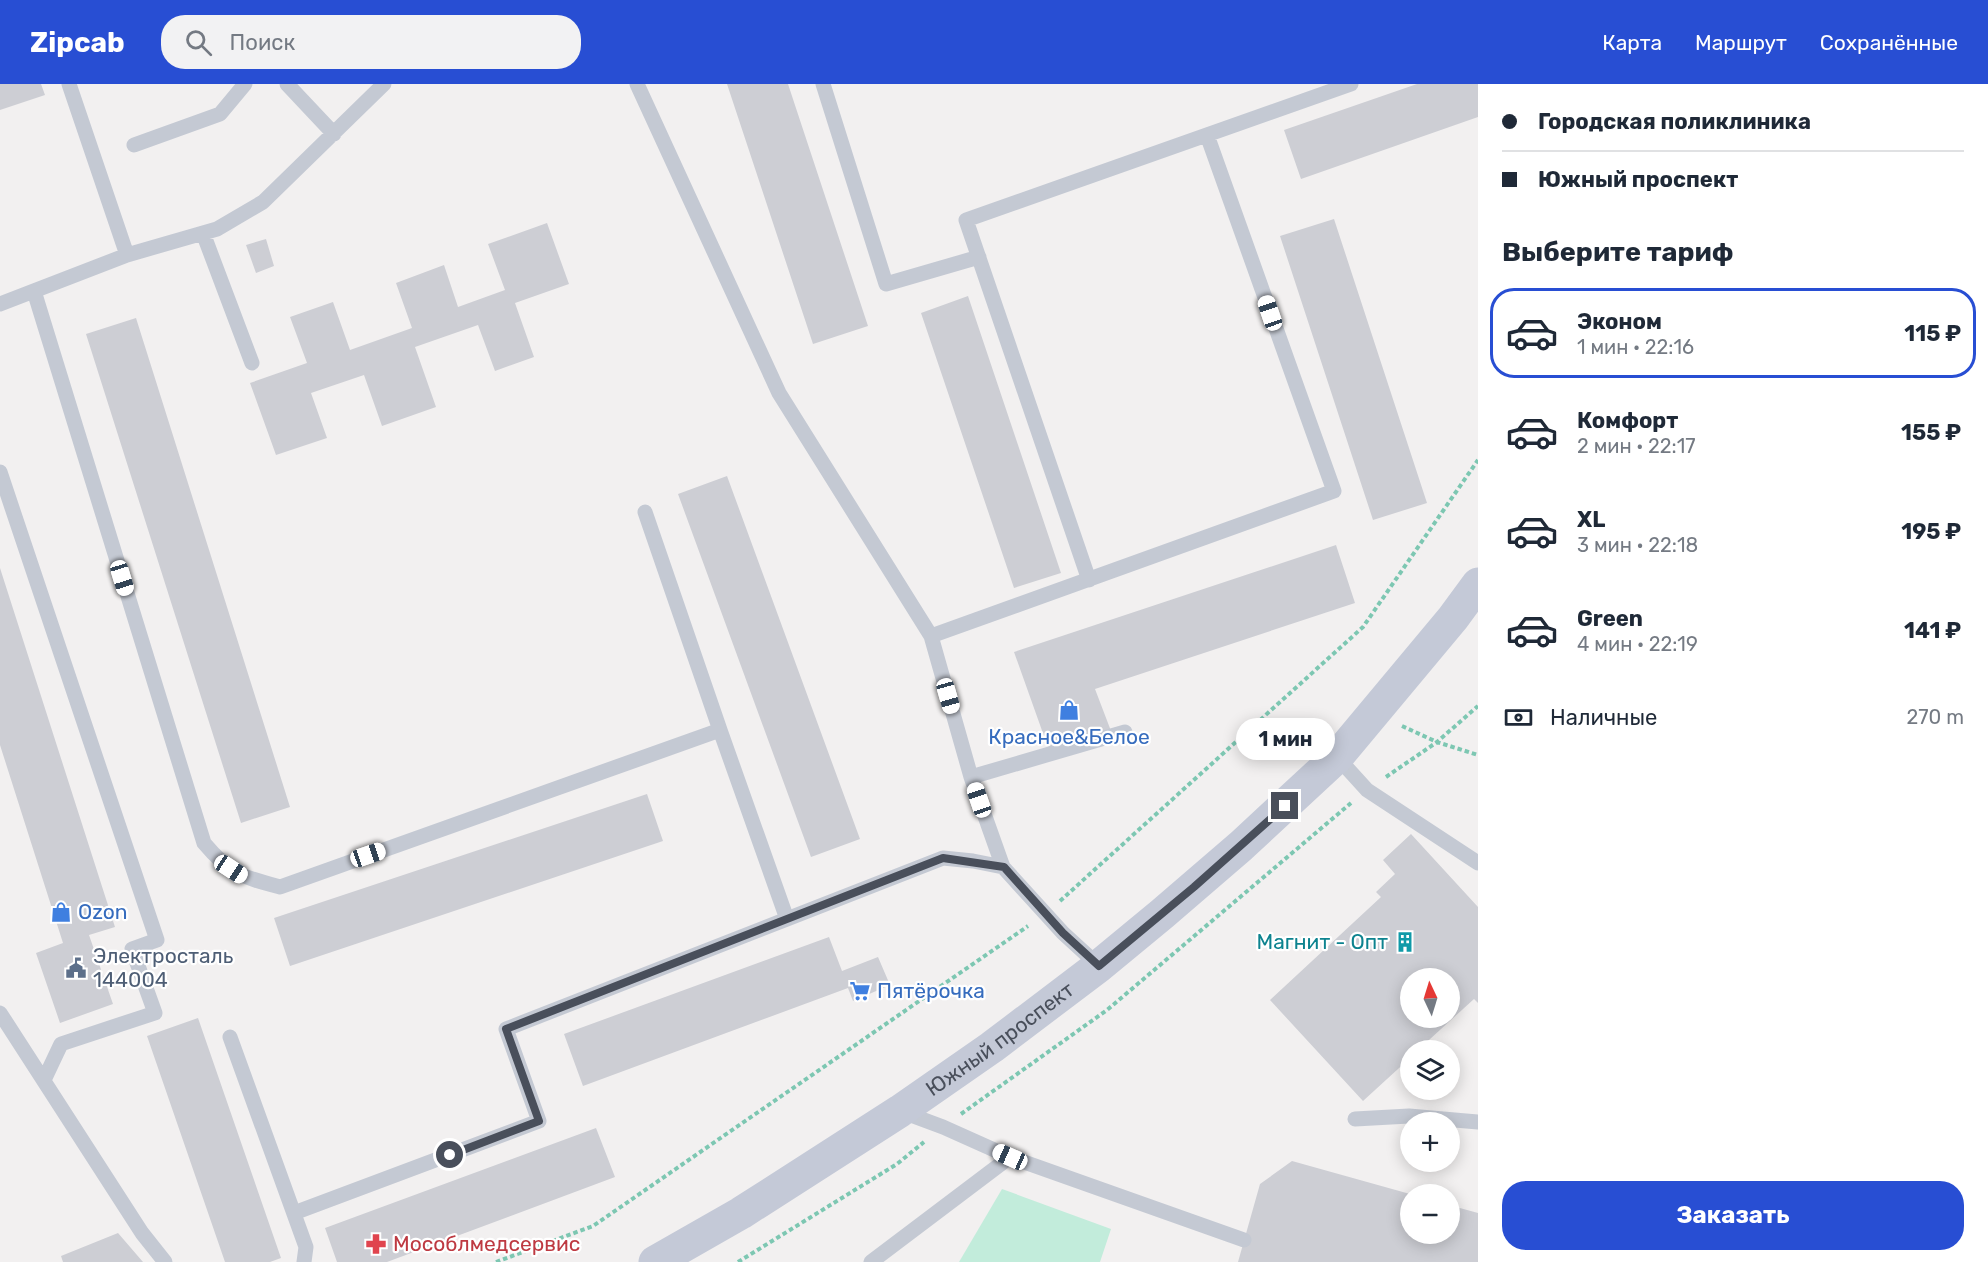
<!DOCTYPE html>
<html lang="ru">
<head>
<meta charset="utf-8">
<style>
	:root { --surface:#fff; --page:#f2f2f3; --text:#1f2937; --muted:#747a83; --line:#e0e1e3; --accent:#284ed3 }
	body { margin:0; font-family:Rubik,sans-serif; background:var(--page); color:var(--text); height:100vh; display:flex; flex-direction:column; font-size:22px; white-space:nowrap }
	* { box-sizing:border-box; margin:0 }
	p { font-size:20px; color:var(--muted) }
	.icon { flex:none; width:33px; height:33px; fill:none; stroke:currentColor; stroke-width:2; stroke-linecap:round; stroke-linejoin:round }
	.map { position:relative; flex:1; overflow:hidden }
	.details { display:flex; flex-direction:column; background:var(--surface); width:510px }
	.details>* { flex:none }
	.guide { display:grid; align-content:center; height:132px; padding:0 24px; background:var(--surface) }
	.needle { width:39px; rotate:356deg }
	.controls { position:absolute; left:1400px; top:884px; display:grid; gap:12px }
	.controls a { display:grid; place-items:center; width:60px; height:60px; border-radius:50%; background:var(--surface); box-shadow:0 3px 15px #0003; font-size:30px }
	.end { position:absolute; width:27px; height:27px; margin:-14px; border:8px solid #494f5b; background:#fff; box-shadow:0 0 0 3px #fff }
	.from { border-radius:50% }
	.bubble { position:absolute; height:42px; border-radius:21px; background:var(--surface); box-shadow:0 3px 15px #0003; font-size:20px; font-weight:700; line-height:42px; text-align:center }
	.car { position:absolute; width:18px; height:36px; margin:-18px -9px; border-radius:8px; box-shadow:0 0 4px 2px #0007; background:linear-gradient(#fff 24%,#345 0 40%,#fff 0 76%,#345 0 86%,#fff 0) }
	.guide b { display:flex; align-items:center; gap:21px; height:57px; font-size:22px }
	.guide b+b { border-top:2px solid var(--line) }
	.guide i { width:15px; height:15px; background:var(--text) }
	ul { padding:0; list-style:none }
	li { display:flex; align-items:center; gap:18px; height:90px; margin:0 12px 9px; padding:0 12px; border:3px solid transparent; border-radius:24px }
	li div { flex:1 }
	li b { display:block; font-size:22px }
	li em { font-style:normal; font-weight:700 }
	li.on { border-color:var(--accent) }
	li>.icon { width:54px; height:54px; stroke-width:1.5 }
	h2 { padding:0 24px; font-size:27px; line-height:72px }
	.pay { display:flex; align-items:center; gap:15px; height:66px; padding:0 24px; font-size:22px }
	.pay p { margin-inline-start:auto }
	.button { display:flex; gap:12px; margin-top:auto; padding:12px 24px }
	.button a { flex:1; height:69px; border-radius:24px; background:var(--accent); color:#fff; font-size:24px; font-weight:700; line-height:69px; text-align:center }
	header { display:flex; align-items:center; gap:36px; box-sizing:border-box; height:84px; padding:0 30px; background:var(--accent); color:#fff }
	header strong { font-size:28px }
	nav { display:flex; gap:33px; margin-inline-start:auto; font-size:21px }
	.search { width:420px; height:54px; background:var(--page); display:flex; align-items:center; gap:15px; box-sizing:border-box; padding:0 21px; border-radius:24px; color:var(--muted); font-size:22px }
	main { display:flex; flex:1; min-height:0 }
	.map>svg:first-child { display:block }
	.green { fill:#c2ecdb }
	.building { fill:#cdced4; fill-rule:evenodd }
	.lines { fill:none; stroke-linecap:round; stroke-linejoin:round }
	.path { stroke:#7dc7b2; stroke-width:4; stroke-dasharray:4.5 3; stroke-linecap:butt }
	.service { stroke:#c4c9d3; stroke-width:15 }
	.secondary { stroke:#c4c9d7; stroke-width:33 }
	.route { stroke:#494f5b; stroke-width:8 }
	.labels { text-anchor:middle; stroke-width:4.5; stroke-linejoin:round; paint-order:stroke }
	.shop-label { font-size:21px; fill:#366cbe; stroke:#fff; text-anchor:start }
	.culture-label { font-size:21px; fill:#0d838f; stroke:#fff; text-anchor:end }
	.service-label { font-size:21px; fill:#4e5e75; stroke:#fff; text-anchor:start }
	.street-label { font-size:21px; fill:#494f5b; stroke:#fff }
	.health-label { font-size:21px; fill:#be3a42; stroke:#fff; text-anchor:start }
</style>
</head>
<body>
<header>
<strong>Zipcab</strong>
<div class="search"><svg class="icon" aria-label="search" viewBox="0 0 24 24"><circle cx="10" cy="10" r="6"/><path d="M15 15l6 6"/></svg>Поиск</div>
<nav><a>Карта</a><a>Маршрут</a><a>Сохранённые</a></nav>
</header>
<main>
<div class="map">
<svg width="1478" height="1178" viewBox="0 0 1478 1178">
	<rect width="100%" height="100%" fill="#f2f0f0"/>
	<path class="green" d="M1002,1105L1111,1145L1100,1178H959Z"/>
	<path class="building" d="M0,0H41L45,11L0,26Z
		M727,0H788L868,242L813,260Z
		M1417,0H1478V33L1301,95L1284,46Z
		M1334,135L1427,419L1373,436L1280,152Z
		M547,139L569,200L515,219L534,273L495,287L478,241L415,263L436,323L382,342L364,291L311,309L327,354L276,371L250,299L307,279L290,233L333,218L350,266L412,244L396,199L444,181L458,223L505,206L488,160Z
		M266,155L274,182L256,189L246,161Z
		M968,212L1061,489L1014,504L921,229Z
		M136,234L290,723L241,739L86,250Z
		M727,392L860,755L811,773L678,410Z
		M1336,461L1355,519L1095,605L1111,647L1050,669L1014,568Z
		M0,484L115,843L89,851L113,920L60,939L36,869L63,859L0,661Z
		M647,710L663,757L290,882L274,834Z
		M1411,750L1478,823V919L1474,915L1418,966H1410V974L1363,1017L1270,916L1381,813L1376,808L1395,790L1383,776ZM1410,894H1449V933H1410Z
		M829,853L842,887L878,873L890,901L853,917L848,904L583,1002L564,950Z
		M198,934L281,1174L270,1178H225L147,952Z
		M596,1044L615,1093L387,1178H337L325,1144Z
		M1292,1077L1410,1110V1149H1449V1121L1478,1129V1178H1238L1260,1100Z
		M118,1149L143,1178H63L61,1172Z"/>
	<g class="lines">
		<path class="path" d="M1402,642L1437,658L1478,671
			M1386,693L1437,658L1478,622
			M1060,817L1363,543L1478,376
			M961,1030L1107,926L1351,719
			M496,1178L593,1142L1028,842
			M738,1178L897,1080L924,1058"/>
		<path class="service" d="M287,0L334,50
			M637,0L779,309L931,552
			M823,0L886,200L979,173
			M134,61L220,30L245,0
			M203,149L252,279
			M127,171L217,145L263,118L384,0
			M34,207L204,759C230,790 242,793 280,803L720,646L645,428
			M0,220L127,171L69,0
			M0,388L157,856L132,865L155,929L61,960L44,996
			M1089,496L966,136L1351,0
			M720,646L787,835L943,774L973,777L1003,783L1063,849L1099,882
			M1337,673L1367,706L1478,779
			M971,693L931,552L1334,407L1207,51
			M1003,783L971,693L1125,648
			M0,929L142,1149L165,1178
			M230,953L306,1163L304,1178
			M900,1027L943,1043L1010,1073L1244,1156
			M1355,1035L1409,1032L1478,1038
			M294,1129L539,1037L506,945L787,835
			M871,1178L1010,1073"/>
		<path class="secondary" id="s1" d="M655,1178L741,1129L900,1027L992,963L1099,882L1162,830L1241,762L1337,673L1453,534L1478,500"/>
	</g>
	<g class="lines">
		<path class="route" d="M450,1071L539,1037L506,945L943,774L1004,783L1063,849L1099,882L1194,803L1285,722"/>
	</g>
	<defs>
		<g id="shop-bare" transform="scale(1.62)"><path d="M-5-2.5h2.3a2.7 3.5 0 0 1 5.4 0H5L5.5 6h-11ZM-1.5-2.5h3a1.5 2.3 0 0 0-3 0Z" fill="#3f7fe0" stroke="#fff" stroke-width="2.5" paint-order="stroke"/></g>
		<g id="building-bare" transform="scale(1.62)"><path d="M-4-6H4V6H1V3H-1V6H-4ZM-2.5-4.3h1.7v1.8h-1.7ZM.8-4.3h1.7v1.8H.8ZM-2.5-1h1.7V.8h-1.7ZM.8-1h1.7V.8H.8Z" fill="#0f9aa8" stroke="#fff" stroke-width="2.5" paint-order="stroke"/></g>
		<g id="civic-bare" transform="scale(1.62)"><path d="M-.6-6.5H3V-4.5H.6V-3L4-1V1h2V6H-6V1h2V-1L-.6-3ZM-1.2 2.5V6h2.4V2.5Z" fill="#5c6f8a" stroke="#fff" stroke-width="2.5" paint-order="stroke"/></g>
		<g id="supermarket-bare" transform="scale(1.62)"><path d="M-6-5.5h2.5l.6 2H6L4.5 2H-2.5L-4.4-4H-6ZM-1.5 3.2a1.3 1.3 0 1 0 .1 0ZM3 3.2a1.3 1.3 0 1 0 .1 0Z" fill="#3f7fe0" stroke="#fff" stroke-width="2.5" paint-order="stroke"/></g>
		<g id="pharmacy-bare" transform="scale(1.62)"><path d="M-2-6h4v4h4v4h-4v4h-4v-4h-4v-4h4Z" fill="#e0444e" stroke="#fff" stroke-width="2.5" paint-order="stroke"/></g>
	</defs>
	<g fill-rule="evenodd">
		<use href="#shop-bare" x="1069" y="626"/>
		<use href="#shop-bare" x="61" y="828"/>
		<use href="#building-bare" x="1405" y="858"/>
		<use href="#civic-bare" x="76" y="884"/>
		<use href="#supermarket-bare" x="860" y="907"/>
		<use href="#pharmacy-bare" x="376" y="1160"/>
	</g>
	<g class="labels">
		<g class="shop-label">
			<text x="1069" y="660" text-anchor="middle">Красное&amp;Белое</text>
			<text x="78" y="835">Ozon</text>
			<text x="877" y="914">Пятёрочка</text>
		</g>
		<g class="culture-label">
			<text x="1388" y="865">Магнит - Опт</text>
		</g>
		<g class="service-label">
			<text x="93" y="879">Электросталь<tspan x="93" dy="24">144004</tspan></text>
		</g>
		<g class="street-label">
			<text dy="7" stroke="none"><textPath href="#s1" startOffset="411">Южный проспект</textPath></text>
		</g>
		<g class="health-label">
			<text x="393" y="1167">Мособлмедсервис</text>
		</g>
	</g>
</svg>
<div class="controls">
<a><svg class="needle" viewBox="-14 -14 28 28"><path d="M0-13l5 13h-10z" fill="#e53935"/><path d="M0 13l5-13h-10z" fill="#747a83"/></svg></a>
<a><svg class="icon" aria-label="layers" viewBox="0 0 24 24"><path d="M12 4l9 5-9 5-9-5zM3 14l9 5 9-5"/></svg></a>
<a>+</a>
<a>−</a>
</div>
<i class="end from" style="left:450px;top:1071px"></i>
<i class="end" style="left:1285px;top:722px"></i>
<div class="bubble" style="left:1236px;top:634px;width:99px">1 мин</div>
<i class="car" style="left:1270px;top:229px;rotate:341deg"></i>
<i class="car" style="left:122px;top:494px;rotate:163deg"></i>
<i class="car" style="left:948px;top:612px;rotate:164deg"></i>
<i class="car" style="left:979px;top:716px;rotate:341deg"></i>
<i class="car" style="left:368px;top:771px;rotate:71deg"></i>
<i class="car" style="left:231px;top:785px;rotate:123deg"></i>
<i class="car" style="left:1010px;top:1073px;rotate:294deg"></i>
</div>
<section class="details">
<div class="guide">
<b><i class="from"></i>Городская поликлиника</b>
<b><i></i>Южный проспект</b>
</div>
<h2>Выберите тариф</h2>
<ul>
<li class="on"><svg class="icon" aria-label="car" viewBox="0 0 24 24"><path d="M5 17H2v-5l4-1 3-4h7l3 4 3 1v5h-3M9 17h6M6 11h13"/><circle cx="7" cy="17" r="2"/><circle cx="17" cy="17" r="2"/></svg><div><b>Эконом</b><p>1 мин · 22:16</p></div><em>115 ₽</em></li>
<li><svg class="icon" aria-label="car" viewBox="0 0 24 24"><path d="M5 17H2v-5l4-1 3-4h7l3 4 3 1v5h-3M9 17h6M6 11h13"/><circle cx="7" cy="17" r="2"/><circle cx="17" cy="17" r="2"/></svg><div><b>Комфорт</b><p>2 мин · 22:17</p></div><em>155 ₽</em></li>
<li><svg class="icon" aria-label="car" viewBox="0 0 24 24"><path d="M5 17H2v-5l4-1 3-4h7l3 4 3 1v5h-3M9 17h6M6 11h13"/><circle cx="7" cy="17" r="2"/><circle cx="17" cy="17" r="2"/></svg><div><b>XL</b><p>3 мин · 22:18</p></div><em>195 ₽</em></li>
<li><svg class="icon" aria-label="car" viewBox="0 0 24 24"><path d="M5 17H2v-5l4-1 3-4h7l3 4 3 1v5h-3M9 17h6M6 11h13"/><circle cx="7" cy="17" r="2"/><circle cx="17" cy="17" r="2"/></svg><div><b>Green</b><p>4 мин · 22:19</p></div><em>141 ₽</em></li>
</ul>
<div class="pay"><svg class="icon" aria-label="cash" viewBox="0 0 24 24"><path d="M3 7h18v10H3z"/><circle cx="12" cy="12" r="2"/></svg>Наличные<p>270 m</p></div>
<div class="button"><a>Заказать</a></div>
</section>
</main>
</body>
</html>
